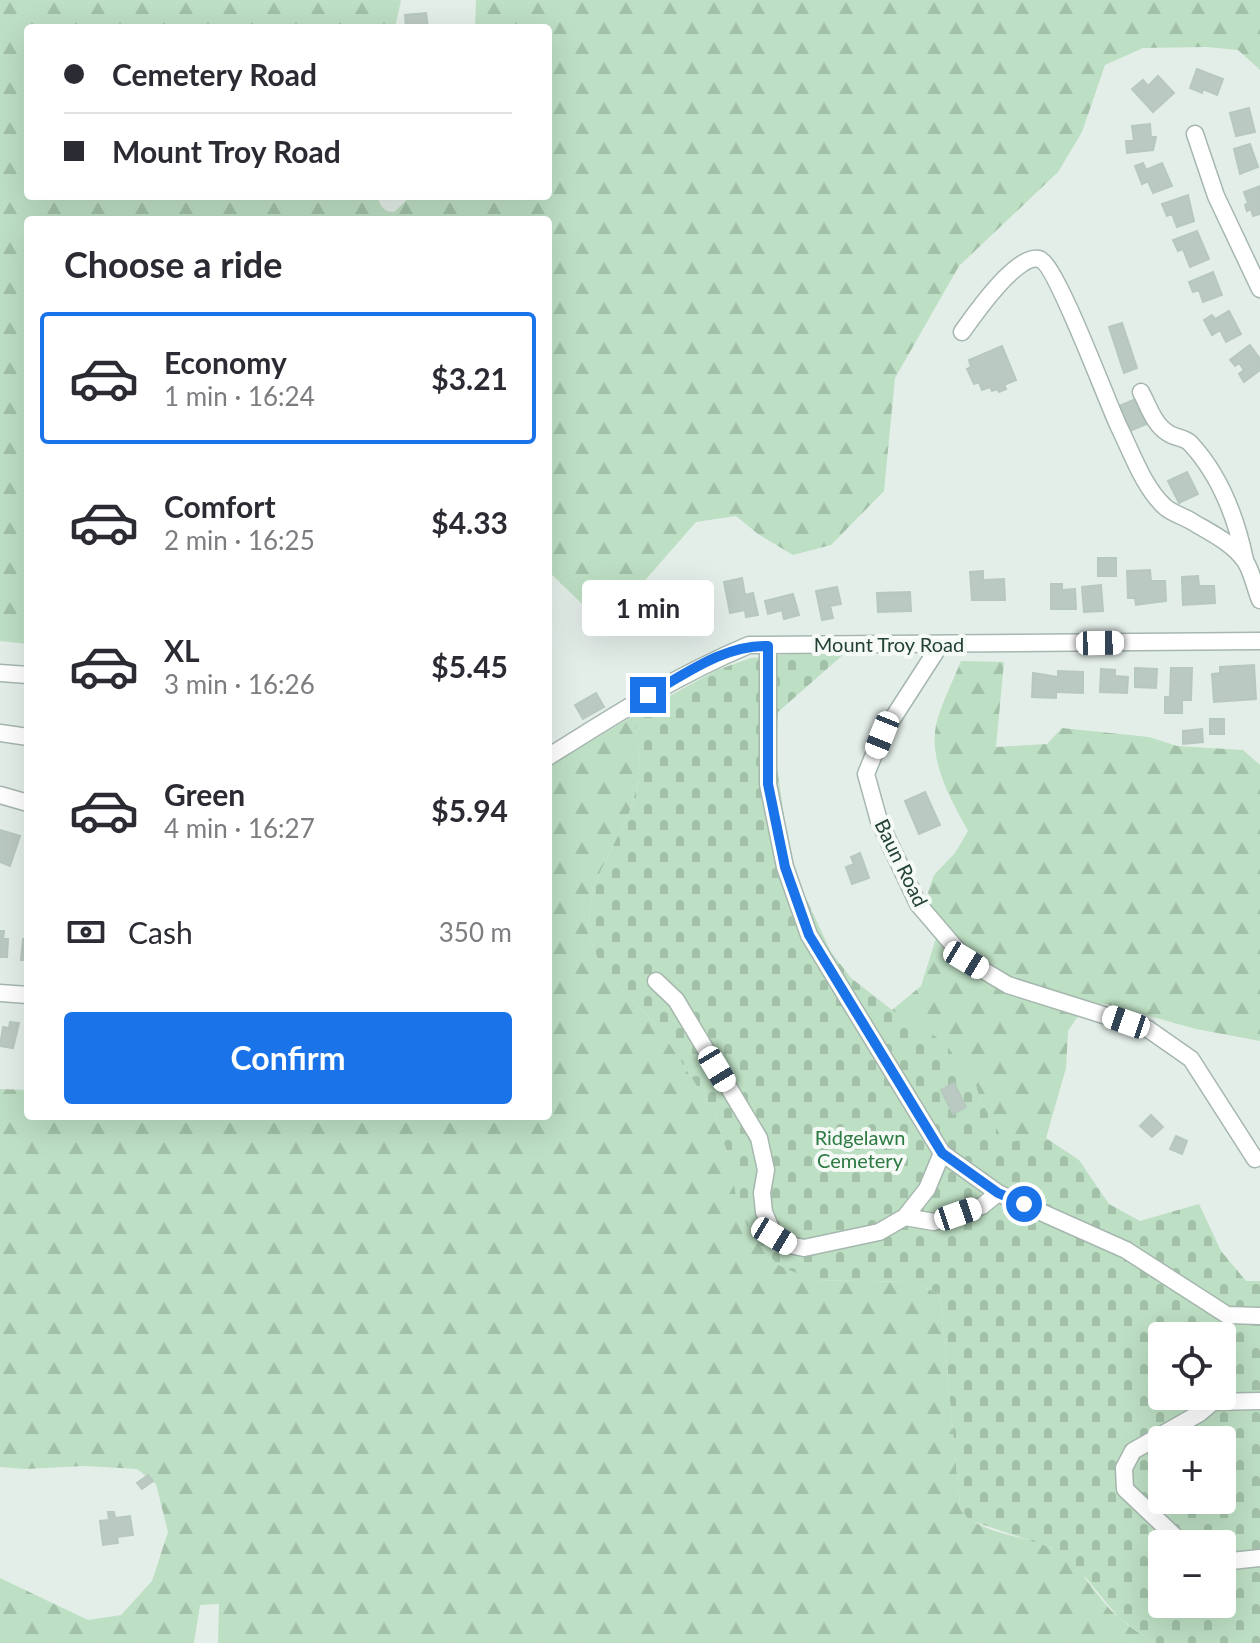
<!DOCTYPE html>
<html lang="en">
<head>
<meta charset="utf-8">
<style>
	:root { --surface:#fff; --page:#f2f2f3; --text:#2b2b33; --muted:#7c7c81; --line:#e1e1e2; --accent:#1a73e8 }
	body { margin:0; font-family:Lato,sans-serif; background:var(--page); color:var(--text); height:100vh; display:flex; flex-direction:column; font-size:30px; white-space:nowrap }
	* { box-sizing:border-box; margin:0 }
	p { font-size:26px; color:var(--muted) }
	.icon { flex:none; width:44px; height:44px; fill:none; stroke:currentColor; stroke-width:2; stroke-linecap:round; stroke-linejoin:round }
	.map { position:relative; flex:1; overflow:hidden }
	.panel { position:absolute; left:24px; top:216px; width:528px; height:904px; display:flex; flex-direction:column; background:var(--surface); border-radius:8px; box-shadow:0 8px 32px #0002 }
	.panel>* { flex:none }
	.top-card { position:absolute; left:24px; top:24px; width:528px; height:176px; border-radius:8px; box-shadow:0 8px 32px #0002; display:grid; align-content:center; height:176px; padding:0 40px; background:var(--surface) }
	.tools { position:absolute; left:1148px; top:1322px; display:grid; gap:16px }
	.tools a { display:grid; place-items:center; width:88px; height:88px; border-radius:8px; background:var(--surface); box-shadow:0 8px 32px #0002; font-size:40px }
	.end { position:absolute; width:36px; height:36px; margin:-18px; border:10px solid #1a73e8; background:#fff; box-shadow:0 0 0 4px #fff }
	.from { border-radius:50% }
	.bubble { position:absolute; height:56px; border-radius:8px; background:var(--surface); box-shadow:0 8px 32px #0002; font-size:26px; font-weight:700; line-height:56px; text-align:center }
	.car { position:absolute; width:24px; height:48px; margin:-24px -12px; border-radius:10px; box-shadow:0 0 6px 2px #0007; background:linear-gradient(#fff 24%,#345 0 40%,#fff 0 76%,#345 0 86%,#fff 0) }
	.top-card b { display:flex; align-items:center; gap:28px; height:76px; font-size:30px }
	.top-card b+b { border-top:2px solid var(--line) }
	.top-card i { width:20px; height:20px; background:var(--text) }
	ul { padding:0; list-style:none }
	li { display:flex; align-items:center; gap:24px; height:132px; margin:0 16px 12px; padding:0 24px; border:4px solid transparent; border-radius:8px }
	li div { flex:1 }
	li b { display:block; font-size:30px }
	li em { font-style:normal; font-weight:700 }
	li.active { border-color:var(--accent) }
	li>.icon { width:72px; height:72px; stroke-width:1.5 }
	h2 { padding:0 40px; font-size:36px; line-height:96px }
	.pay { display:flex; align-items:center; gap:20px; height:88px; padding:0 40px; font-size:30px }
	.pay p { margin-inline-start:auto }
	.cta { display:flex; gap:16px; margin-top:auto; padding:16px 40px }
	.cta a { flex:1; height:92px; border-radius:8px; background:var(--accent); color:#fff; font-size:32px; font-weight:700; line-height:92px; text-align:center }
	.map>svg:first-child { display:block }
	.forest { fill:url(#forest-firs) }
	.cemetery { fill:url(#cemetery-stones); fill-rule:evenodd }
	.building { fill:#bac9c1; stroke:#b7c8bf; stroke-width:2 }
	.lines { fill:none; stroke-linecap:round; stroke-linejoin:round }
	.minor-casing { stroke:#a6b7af; stroke-width:19 }
	.minor { stroke:#fff; stroke-width:16 }
	.route { stroke:#1a73e8; stroke-width:10 }
	.labels { text-anchor:middle; stroke-width:8; stroke-linejoin:round; paint-order:stroke }
	.street-label { font-size:20px; fill:#234135; stroke:#f5faf7 }
	.park-label { font-size:20px; fill:#2c7941; stroke:#f5faf7 }
</style>
</head>
<body>
<div class="map">
<svg width="1260" height="1643" viewBox="0 0 1260 1643">
	<defs>
		<pattern id="forest-firs" width="22" height="20" patternUnits="userSpaceOnUse" patternTransform="scale(2)"><rect width="22" height="20" fill="#bddfc3"/><path d="M5 1l3.5 6h-7zM16 11l3.5 6h-7z" fill="#a2c1a8"/></pattern>
		<pattern id="cemetery-stones" width="16" height="16" patternUnits="userSpaceOnUse" patternTransform="scale(2)"><rect width="16" height="16" fill="#bddfc3"/><path d="M2 7V4a2 2 0 0 1 4 0v3zM10 15v-3a2 2 0 0 1 4 0v3z" fill="#a2c1a8"/></pattern>
	</defs>
	<rect width="100%" height="100%" fill="#e4eee9"/>
	<path class="forest" d="M0,0H401L395,28H28V196H377C381,206 383,212 394,212L411,196H548V28H475L476,0H1260V70L1238,50L1206,47L1143,48L1105,65L1082,132L1058,172L959,266L895,378L884,491L831,545L793,555L758,534L736,516L696,522L605,626L548,571V220H28V644L0,641Z
		M961,661L1004,662L996,747L1047,744L1062,728L1149,737L1177,746L1243,750L1260,765V1041L1196,1029L1106,1004H1086L1068,1031L1066,1068L1046,1138L1004,1143L980,1099L976,1086L892,1010L921,986L937,935L928,892L934,875L955,853L968,831C951,800 929,762 936,725C941,704 953,681 961,661Z
		M633,716L638,739L639,780L629,813L594,885L587,930L601,967L660,1029L715,1114L728,1155L812,1280L912,1282L940,1294L960,1507C977,1535 1020,1534 1049,1547C1079,1560 1094,1596 1118,1617C1129,1627 1142,1634 1153,1643H218L219,1604L200,1605L194,1643H0V1578L88,1620L121,1615L152,1581L168,1532L156,1484L137,1469L84,1466L25,1469L0,1467V1089L28,1090V1116H548V767Z"/>
	<path class="cemetery" d="M799,653H845L778,712L776,760L791,866L831,952L851,978L892,1010L944,1042L976,1086L980,1099L1004,1142L1046,1138L1079,1160L1109,1204L1140,1221L1199,1204L1221,1251L1246,1281H1260V1643H1153L1118,1617L1087,1579L1052,1548L975,1522L967,1517L960,1507L940,1294L912,1282L812,1280L778,1265L750,1233L737,1201L728,1155L715,1114L660,1029L601,967L587,930L594,885L629,813L639,781L638,739L633,716L717,670L751,658ZM1162,1336H1222V1396H1162ZM1162,1440H1222V1500H1162ZM1162,1544H1222V1604H1162Z"/>
	<path class="building" d="M426,13L428,28H406L405,15Z
		M1197,69L1223,79L1217,95L1203,89L1202,93L1190,88Z
		M1158,76L1174,93L1153,112L1132,89L1143,80L1148,86Z
		M1249,108L1255,132L1236,136L1230,113Z
		M1150,124L1151,137H1156L1153,150L1127,153L1126,141H1134L1132,126Z
		M1250,144L1258,167L1240,174L1234,149Z
		M1143,163L1146,170L1162,163L1172,186L1153,193L1148,181L1142,184L1135,166Z
		M1260,186V214L1253,216L1251,209L1247,211L1245,205L1248,203L1244,192Z
		M1188,195L1194,221L1177,227L1172,214L1167,216L1162,204Z
		M1197,231L1209,259L1190,267L1183,249L1178,251L1173,240Z
		M1213,272L1222,295L1203,302L1199,290L1193,292L1189,282Z
		M1229,311L1241,334L1226,342L1220,330L1212,335L1204,320L1212,315L1215,319Z
		M1122,323L1137,368L1124,373L1109,327Z
		M1250,345L1260,359V370L1244,382L1239,374L1244,370L1239,363L1235,366L1230,360Z
		M1002,346L1016,380L1004,385L1006,389L999,392L997,389L992,391L990,387L982,390L979,382L974,384L967,369L971,367L969,360Z
		M1138,398L1149,423L1130,431L1119,406Z
		M1187,472L1198,494L1179,503L1168,481Z
		M1098,558H1116V576H1098Z
		M1150,570L1151,581H1165L1166,601L1136,605L1135,598H1128L1127,571Z
		M983,571V580L1004,579L1005,600H972L970,572Z
		M1198,576L1199,586H1214L1215,603L1183,605L1182,577Z
		M742,578L745,595L753,593L758,615L746,617L745,610L730,613L724,582Z
		M1051,584H1062V590L1075,589L1076,609H1051Z
		M1101,585L1103,611L1084,612L1082,587Z
		M837,587L841,604L830,606L833,618L822,620L816,591Z
		M910,592L911,611L878,612L877,593Z
		M793,594L799,615L784,619L782,610L768,614L765,601Z
		M1254,665L1256,699L1214,702L1212,674L1220,673V667Z
		M1135,668L1157,669L1156,688L1135,687Z
		M1171,668H1192L1191,700H1182V713H1165V697H1170Z
		M1101,669L1115,670V676L1128,677L1127,693L1100,692Z
		M1058,671L1083,672V693L1058,692L1056,689V698L1032,697L1033,673L1058,677Z
		M596,693L604,707L583,719L575,705Z
		M1210,719H1224V734H1210Z
		M1202,729L1203,742L1183,744V731Z
		M925,792L940,825L919,834L905,801Z
		M0,830L20,836L10,866L0,862Z
		M860,853L869,878L852,884L846,867L854,864L851,857Z
		M0,931H4L3,939H8L7,957H0Z
		M23,939H28V960H21Z
		M10,1022L19,1023L13,1048L0,1046L3,1027L9,1028Z
		M954,1083L966,1107L953,1114L941,1090Z
		M1151,1115L1163,1127L1152,1137L1140,1126Z
		M1176,1136L1187,1141L1182,1154L1170,1149Z
		M148,1475L153,1481L142,1489L137,1483Z
		M108,1512H114L115,1518L130,1516L133,1535L117,1537L118,1543L103,1545L100,1521L109,1520Z"/>
	<g class="lines">
		<g class="minor-casing">
			<path id="minor" d="M1195,134L1216,196L1260,289
				M962,332C974,315 1017,253 1039,259C1056,263 1107,402 1119,427C1132,453 1143,486 1164,506C1171,513 1183,516 1191,521C1209,532 1233,543 1245,561C1252,571 1255,588 1260,600
				M1141,392C1148,405 1154,425 1168,433C1175,438 1184,437 1190,443C1220,475 1236,517 1245,560
				M940,645L882,735L866,774L879,821L918,904L966,960L1008,985L1148,1029L1191,1059L1255,1159
				M768,646V784L785,867L809,935L942,1153L998,1193L1126,1250L1227,1315L1260,1316
				M0,673L28,675
				M0,733L28,737
				M548,757C613,716 677,675 749,645L1260,641
				M0,795L28,803
				M656,981L676,1000L759,1138L766,1170L762,1193L764,1212L774,1236L790,1245L804,1248L879,1232L905,1217L927,1189L942,1153
				M0,993L28,995
				M905,1217L934,1222L982,1206L998,1193
				M1183,1544L1125,1489L1124,1468L1133,1451L1200,1413L1213,1402L1260,1401
				M1222,1562L1260,1558"/>
		</g>
		<use href="#minor" class="minor"/>
	</g>
	<g class="lines">
		<path class="route" d="M648,695C684,675 725,644 768,646V784L785,867L809,935L942,1153L998,1193L1024,1204"/>
	</g>
	<g class="labels">
		<g class="street-label">
			<text x="889" y="652">Mount Troy Road</text>
			<text transform="translate(901 863) rotate(64)" y="7">Baun Road</text>
		</g>
		<g class="park-label">
			<text x="860" y="1145">Ridgelawn<tspan x="860" dy="23">Cemetery</tspan></text>
		</g>
	</g>
</svg>
<div class="tools">
<a><svg class="icon" aria-label="locate" viewBox="0 0 24 24"><circle cx="12" cy="12" r="6"/><path d="M12 2v4M12 18v4M2 12h4M18 12h4"/></svg></a>
<a>+</a>
<a>−</a>
</div>
<i class="end from" style="left:1024px;top:1204px"></i>
<i class="end" style="left:648px;top:695px"></i>
<div class="bubble" style="left:582px;top:580px;width:132px">1 min</div>
<i class="car" style="left:1100px;top:643px;rotate:89deg"></i>
<i class="car" style="left:882px;top:735px;rotate:202deg"></i>
<i class="car" style="left:966px;top:960px;rotate:121deg"></i>
<i class="car" style="left:1126px;top:1022px;rotate:289deg"></i>
<i class="car" style="left:717px;top:1069px;rotate:149deg"></i>
<i class="car" style="left:958px;top:1214px;rotate:71deg"></i>
<i class="car" style="left:774px;top:1236px;rotate:121deg"></i>
<div class="top-card">
<b><i class="from"></i>Cemetery Road</b>
<b><i></i>Mount Troy Road</b>
</div>
<section class="panel">
<h2>Choose a ride</h2>
<ul>
<li class="active"><svg class="icon" aria-label="car" viewBox="0 0 24 24"><path d="M5 17H2v-5l4-1 3-4h7l3 4 3 1v5h-3M9 17h6M6 11h13"/><circle cx="7" cy="17" r="2"/><circle cx="17" cy="17" r="2"/></svg><div><b>Economy</b><p>1 min · 16:24</p></div><em>$3.21</em></li>
<li><svg class="icon" aria-label="car" viewBox="0 0 24 24"><path d="M5 17H2v-5l4-1 3-4h7l3 4 3 1v5h-3M9 17h6M6 11h13"/><circle cx="7" cy="17" r="2"/><circle cx="17" cy="17" r="2"/></svg><div><b>Comfort</b><p>2 min · 16:25</p></div><em>$4.33</em></li>
<li><svg class="icon" aria-label="car" viewBox="0 0 24 24"><path d="M5 17H2v-5l4-1 3-4h7l3 4 3 1v5h-3M9 17h6M6 11h13"/><circle cx="7" cy="17" r="2"/><circle cx="17" cy="17" r="2"/></svg><div><b>XL</b><p>3 min · 16:26</p></div><em>$5.45</em></li>
<li><svg class="icon" aria-label="car" viewBox="0 0 24 24"><path d="M5 17H2v-5l4-1 3-4h7l3 4 3 1v5h-3M9 17h6M6 11h13"/><circle cx="7" cy="17" r="2"/><circle cx="17" cy="17" r="2"/></svg><div><b>Green</b><p>4 min · 16:27</p></div><em>$5.94</em></li>
</ul>
<div class="pay"><svg class="icon" aria-label="cash" viewBox="0 0 24 24"><path d="M3 7h18v10H3z"/><circle cx="12" cy="12" r="2"/></svg>Cash<p>350 m</p></div>
<div class="cta"><a>Confirm</a></div>
</section>
</div>
</body>
</html>
